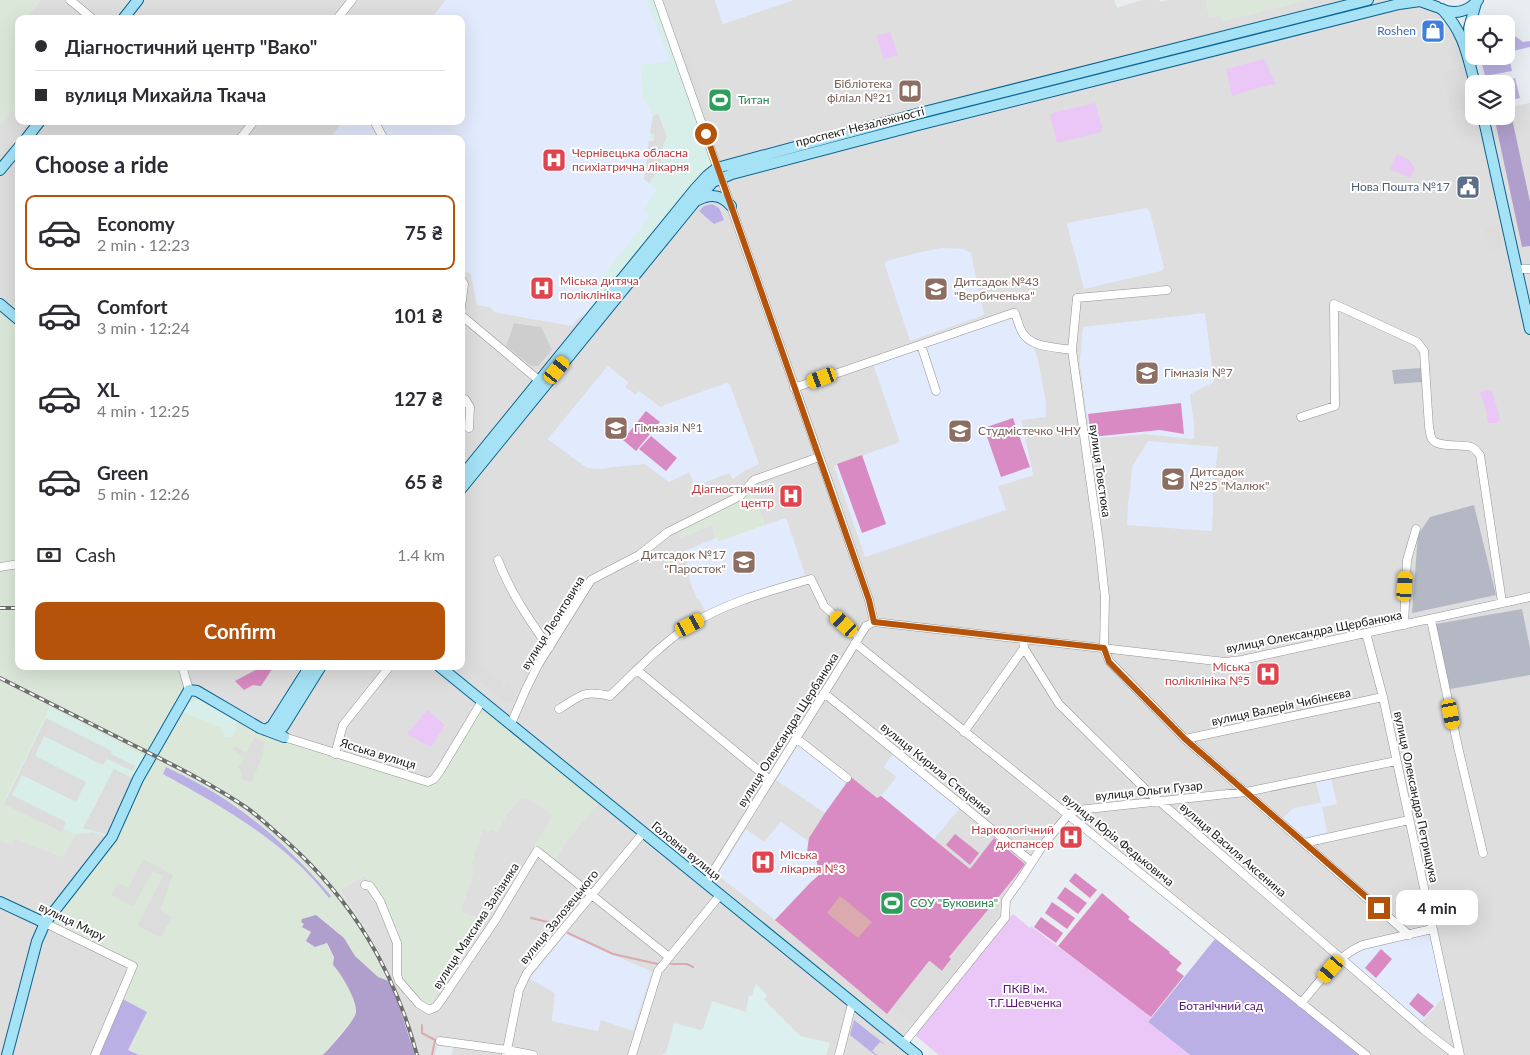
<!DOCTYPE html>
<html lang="en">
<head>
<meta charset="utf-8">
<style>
	:root { --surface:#fff; --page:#f7f7f7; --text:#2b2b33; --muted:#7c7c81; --line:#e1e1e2; --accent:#b45309 }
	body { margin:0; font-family:Lato,sans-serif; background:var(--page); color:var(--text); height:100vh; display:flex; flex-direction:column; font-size:19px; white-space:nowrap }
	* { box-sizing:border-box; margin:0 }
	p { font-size:16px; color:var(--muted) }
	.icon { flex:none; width:28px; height:28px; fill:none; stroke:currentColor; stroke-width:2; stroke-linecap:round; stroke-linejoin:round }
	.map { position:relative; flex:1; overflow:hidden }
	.details { position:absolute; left:15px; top:135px; width:450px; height:535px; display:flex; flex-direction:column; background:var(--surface); border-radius:10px; box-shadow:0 5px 20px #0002 }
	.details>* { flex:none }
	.banner { position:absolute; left:15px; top:15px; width:450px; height:110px; border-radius:10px; box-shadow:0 5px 20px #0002; display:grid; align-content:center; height:110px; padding:0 20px; background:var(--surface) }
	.fabs { position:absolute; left:1465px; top:15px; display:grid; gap:10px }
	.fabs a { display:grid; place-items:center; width:50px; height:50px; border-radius:10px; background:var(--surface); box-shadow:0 5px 20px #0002; font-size:25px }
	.end { position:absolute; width:22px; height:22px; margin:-11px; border:6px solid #b45309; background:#fff; box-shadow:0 0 0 2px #fff }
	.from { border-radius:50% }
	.bubble { position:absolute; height:35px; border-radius:10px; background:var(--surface); box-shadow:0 5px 20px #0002; font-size:16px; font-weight:700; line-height:35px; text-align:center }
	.car { position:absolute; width:15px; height:30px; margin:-15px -8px; border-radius:6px; box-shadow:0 0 4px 1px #0007; background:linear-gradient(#f5c518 24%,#345 0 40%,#f5c518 0 76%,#345 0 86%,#f5c518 0) }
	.banner b { display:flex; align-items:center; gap:18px; height:48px; font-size:19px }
	.banner b+b { border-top:1px solid var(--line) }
	.banner i { width:12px; height:12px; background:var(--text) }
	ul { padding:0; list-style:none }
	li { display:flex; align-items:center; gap:15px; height:75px; margin:0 10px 8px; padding:0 10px; border:2px solid transparent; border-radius:10px }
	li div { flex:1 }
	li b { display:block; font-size:19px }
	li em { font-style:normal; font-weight:700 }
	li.selected { border-color:var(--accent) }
	li>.icon { width:45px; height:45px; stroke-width:1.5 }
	h2 { padding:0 20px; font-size:22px; line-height:60px }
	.pay { display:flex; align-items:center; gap:12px; height:55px; padding:0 20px; font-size:19px }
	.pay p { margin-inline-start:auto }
	.cta { display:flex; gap:10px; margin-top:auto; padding:10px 20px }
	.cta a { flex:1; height:58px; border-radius:10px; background:var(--accent); color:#fff; font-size:20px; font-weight:700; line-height:58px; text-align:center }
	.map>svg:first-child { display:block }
	.residential { fill:#dddedd; fill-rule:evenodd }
	.commercial { fill:#d7efe8 }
	.industrial { fill:#dbe8d9; fill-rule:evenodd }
	.education { fill:#e2ebfd }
	.religious { fill:#cecece }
	.military { fill:#dbf0ef }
	.construction { fill:#b3b8c4 }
	.grass { fill:#bab0e6 }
	.forest { fill:#b09ecc }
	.park { fill:#eac7f6 }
	.pitch { fill:#d98ac2 }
	.parking { fill:#dcdcdc }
	.water { fill:#daaaaf }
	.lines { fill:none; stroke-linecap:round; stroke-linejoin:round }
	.stream { stroke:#daaaaf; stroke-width:2 }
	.minor-casing { stroke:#949494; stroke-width:9 }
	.major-casing { stroke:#0a6391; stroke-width:12 }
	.minor { stroke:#fff; stroke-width:8 }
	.major { stroke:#a5e2f6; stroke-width:10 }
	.rail-casing { stroke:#6e6e6e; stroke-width:4 }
	.rail { stroke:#fff; stroke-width:2; stroke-dasharray:5.5; stroke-linecap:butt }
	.route { stroke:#b45309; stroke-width:6 }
	.labels { text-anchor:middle; stroke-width:4; stroke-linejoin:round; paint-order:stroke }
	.shop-label { font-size:12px; fill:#366cbe; stroke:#fff; text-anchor:end }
	.education-label { font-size:12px; fill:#785e54; stroke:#fff; text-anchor:start }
	.leisure-label { font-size:12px; fill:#27864d; stroke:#fff; text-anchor:start }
	.street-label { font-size:12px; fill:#202020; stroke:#fff }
	.health-label { font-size:12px; fill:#be3a42; stroke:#fff; text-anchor:start }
	.service-label { font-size:12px; fill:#4e5e75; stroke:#fff; text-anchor:end }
	.park-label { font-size:12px; fill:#5f1378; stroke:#fff }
</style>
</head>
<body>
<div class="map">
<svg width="1530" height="1055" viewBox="0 0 1530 1055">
	<rect width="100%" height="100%" fill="#e7edf0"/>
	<path class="residential" d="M41,0H446L431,19H25Z
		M658,0H715L723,24L793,0H1114L1117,8L1142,0H1159L1161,2L1168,0H1206L1209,17L1221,15L1222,21L1307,0H1431L1451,18L1474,84V116H1482L1517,269L1530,270V1055H1367L1068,815L1006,899L1004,918L903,1043L916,1055H826L829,1043L800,1036L764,1000L756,984L752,996H749L746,1012L701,1030L662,1055H452L453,1047L437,1046L435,1055H415L401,1008L382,957L365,929L368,927L365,924H362L340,890L365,875L394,922L401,940L402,979L430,1004L481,931L485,920L464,914L461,910L475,866L471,864L474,854L483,829H492L497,832L506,815L520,798H528L554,815L540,838L553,863L565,843L601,799L434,780L289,740L193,690L182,666H461V271L471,273L477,305L490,307L494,312L550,322L580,316L695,189ZM1087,220L1074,252L1067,223ZM514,323L523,324L541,327L506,346ZM1083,328L1214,382L1190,394L1193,439L1145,434L1090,438L1080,363ZM1037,356L1046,404L1045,406L1046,416L1021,420L1033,475L998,486L834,466L900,442ZM608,366L628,382L625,387L636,395L640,392L661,408L665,405L727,383L759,464L745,470L733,478L729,473L695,486L690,472L669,482L645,464L612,467L602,469L588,468L583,465L548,439ZM751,486L765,525L786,518L805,575L745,594L706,612L691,584L685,551L716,538L712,525L680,538ZM1130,492H1213V518L1128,505ZM801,746L818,761L825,813L777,780L797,748ZM897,777L934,839L881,796ZM1321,803L1336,804L1322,807L1327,833L1294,808ZM781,822L793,831L809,884L775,920L719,873L746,830L764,842ZM566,934L652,972L600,1020L597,1031L552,1021L555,994L552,991L530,979Z
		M1530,103V267H1527L1519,261L1488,116H1506V108Z
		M19,105V121H344L329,139H19V321L0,306V125Z
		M93,832L112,838L132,966L94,1055H0V840L11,844L15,838L63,857L75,834Z"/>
	<path class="commercial" d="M646,0H658L718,168L606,297L596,289V284L641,227L644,179L653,116L642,96L640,65L669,61Z
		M199,699L238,721L237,728L232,737H225L220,729L222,728L182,712L187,704Z
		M50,707L150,757L112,838L93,832L75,834L5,799Z"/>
	<path class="industrial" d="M0,0H41L25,19H19V26L15,30L19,34V105L0,125Z
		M1206,0H1307L1222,21L1220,15L1209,18Z
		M0,306L19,321V666H182L189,690L260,728L434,780L482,701L601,799L565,843L553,863L533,848L554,815L528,798H520L506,815L497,832L492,829L489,833L483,829L474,854L471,864L475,866L461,910L464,914L485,920L481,931L430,1004L422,1003L402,979L401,940L394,922L377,892L365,875L340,890L362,924H365L368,927L365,930L382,957L391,982L378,977L355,956L344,938L304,924L311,932L306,941L326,943L334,957L333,965L339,970L351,993L356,1012L353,1019L323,1055H139L128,1050L146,1012L119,997L132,966L45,923L112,838L149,758L50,707L5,799L75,834L63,857L15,838L11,844L0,840ZM199,699L237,721L234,726L237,728L232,737H225L221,729L223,728L182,712L187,704Z
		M751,486L765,525L718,542L712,525L680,538L678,527Z"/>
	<path class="education" d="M446,0H646L670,61L640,65L642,96L653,116L644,179L658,189L643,209L650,214L641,226L642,227L596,284L598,286L596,289L606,297L588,321L580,316L572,326L494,312L490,307L477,305L471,273L461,271V139H388L377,121H461V19H431Z
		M715,0H793L723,24Z
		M344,121H368L378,139H329Z
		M1147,208L1150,212L1164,268L1161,271L1084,289L1067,223Z
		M942,248L963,249L971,253L984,315L910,341L884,262L916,253Z
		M1019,311L1037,356L1046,404L1045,406L1046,417L1021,420L1033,475L998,486L1006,510L865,557L834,466L900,442L872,361Z
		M1205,313L1214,382L1190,394L1194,424V439L1145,434L1090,439L1080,363L1083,327Z
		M608,366L628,383L625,387L635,395L639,391L661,408L665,405L727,383L730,385L759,464L745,470L733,479L729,473L695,486L689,472L669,482L645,464L612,467L602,469L588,468L583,465L548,439Z
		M1148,441L1218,447L1213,492L1212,531L1127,525L1128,505L1130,492L1132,467Z
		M786,518L805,575L746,594L706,612L699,598L697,599L691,584L685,551L716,538L718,542Z
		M798,746H801L846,783L825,813L776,780Z
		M893,754L960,808L934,839L881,796L897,777L884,767Z
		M1331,779L1337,804L1322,807L1327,833L1305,838L1283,818L1294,808L1321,803L1316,782Z
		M781,822L808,841L807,852L816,859L820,874L808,884L775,920L719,876V873L746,829L764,842Z
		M1433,929L1447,993L1419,1025L1341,957L1354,949Z
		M566,934L652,972L633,1031L601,1020L598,1031L552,1021L555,994L552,991L530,979Z"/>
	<path class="religious" d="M514,323L541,327L552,350L538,366H531L506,346Z"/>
	<path class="military" d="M756,984L767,995L764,1000L800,1036L830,1043L826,1055H662L666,1053L674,1023L701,1030L703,1029L712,1001L746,1012L750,995L752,996Z"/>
	<path class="construction" d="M1421,368L1422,382L1394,384L1392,370Z
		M1474,505L1496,595L1412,613L1418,535L1430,517Z
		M1522,609L1530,648V675L1450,689L1436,624Z"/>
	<path class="grass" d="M1506,29L1523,42L1530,41V47L1508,52L1512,71L1485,76L1480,56H1506Z
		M1157,58L1155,60L940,114V112Z
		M1515,78L1520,98L1506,101V84H1491Z
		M712,204L719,208L724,220L714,224L699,211L704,206Z
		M166,767C189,778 212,790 233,805C270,830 302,862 331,896L329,898C286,842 223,807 163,774Z
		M1215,939L1360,1055H1190L1148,1022Z
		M119,997L147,1012L128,1050L139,1055H94Z
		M854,1020L887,1046L880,1042L872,1051L877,1055H875L850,1035Z"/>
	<path class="forest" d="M1510,109L1530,202V246L1522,247L1494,116H1506V110Z
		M316,915L344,938L355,956L378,977L391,982L415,1055H323C329,1049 356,1019 356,1012C357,1000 341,973 333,965L334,957L327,943L315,947L306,941L311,932L302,927L304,924L301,922L302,919Z"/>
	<path class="park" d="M890,32L898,55L884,59L876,36Z
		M1264,59L1276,84L1253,89L1232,96L1226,69Z
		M1095,103L1102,127L1101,132L1057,143L1050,115L1052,113Z
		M1397,154L1409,160L1415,168L1410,178L1390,169Z
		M1487,390L1492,391L1500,418L1497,423H1488L1486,409L1480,394V392Z
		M427,710L445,725L431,747L407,734Z
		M1013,914L1030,928L1031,926L1151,1017L1148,1022L1190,1055H939L915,1035Z"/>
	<path class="pitch" d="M1181,403L1184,434L1160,430L1091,437L1088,414Z
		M646,411L660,422L636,451L623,440Z
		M1013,418L1030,467L1001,477L984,428Z
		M651,436L677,458L666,471L639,449Z
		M862,455L886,524L862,533L837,464Z
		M263,666H274L261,686L253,685L244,690L235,681Z
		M851,777L877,798L881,796L970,869L994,838L1025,864C1000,896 974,926 949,957L951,959L942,971L929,961L887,1014L775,920L809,884L820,874L816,859L807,852L809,838L825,813Z
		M955,834L979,853L970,865L946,845Z
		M1075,873L1097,890L1090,898L1069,881Z
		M1065,887L1087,903L1078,914L1057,898Z
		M1102,893L1130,917L1128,919L1170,952L1169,953L1182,963L1176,970L1184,976L1151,1017L1058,946Z
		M1052,902L1075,918L1067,929L1045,913Z
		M1041,917L1063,933L1056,943L1034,927Z
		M1381,949L1392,959L1376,978L1365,968Z
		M1418,993L1434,1006L1424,1017L1409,1004Z"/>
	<path class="parking" d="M685,47L715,132L706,134L676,50Z
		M1463,64L1472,108L1452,112L1443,72L1458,68Z
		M658,114L667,137L663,145L660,167L649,183L644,179L649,141H654V134L650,133L653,116Z
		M1498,226L1503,247L1490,250L1485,229Z
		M480,664L503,684L502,686L505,689L508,685L515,691L514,701L506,702L472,674Z
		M46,718L112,751L111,754L135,766L133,771L107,759L103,765L44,736L35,756L86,782L76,802L22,775L12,795L66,822L62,832L4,804Z
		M255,737L265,743L261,760L251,783L241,779V772L238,767L245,758L232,750L235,746L246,752Z
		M114,769L134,779L109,835L83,828Z
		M143,859L173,875L160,910L172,917L161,937L137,926L163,876L153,871L133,907L111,895L118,883L128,888Z
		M992,906L1000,913L913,1023L893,1007L930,961L942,971Z"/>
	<path class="water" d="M840,896L872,922L858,938L827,913Z"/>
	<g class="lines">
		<path class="stream" d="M531,918L552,923L559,929
			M568,933L613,954L658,964
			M671,964H687L693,967
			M422,1025V1033L435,1040L432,1055"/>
		<g class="minor-casing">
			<path id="minor" d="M70,0L93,19
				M658,0L827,478L869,600L874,622
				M337,19L352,0
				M374,121L384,139
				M240,139L254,121
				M1517,269H1530
				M461,279L464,284L461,308
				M1167,290L1077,298L1072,350L1099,542L1105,597L1104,648L1109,661L1185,739L1409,935
				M461,315L542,383
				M921,345L936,391
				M794,388L1013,313H1015C1017,319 1019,326 1022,332C1031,348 1055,347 1072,350
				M461,399H465L470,407L469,428
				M1301,417L1335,406L1334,304L1417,342L1424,351L1429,427C1430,430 1430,436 1432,439C1437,448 1463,444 1471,447C1475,448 1477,452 1480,455L1502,602
				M498,560C510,592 530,621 549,648
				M0,567L19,564
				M1431,620L1458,747L1483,853
				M1404,625L1407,560L1416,529
				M1366,633L1383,697L1460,1055
				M1023,640L1024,648L1059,704L1144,788L1424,1030L1456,1055
				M855,643L1366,1055
				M182,666L189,690
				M637,670L770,780
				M824,693L1032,862
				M559,709C582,695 582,690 610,696C636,671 660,645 690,625C727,602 770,591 811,579L824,606L859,637
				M511,724L526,689L538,665L591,580L639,555L668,532L740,496L754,480L819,457
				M964,732L1024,648
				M284,737L428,782L434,779L440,771L482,701
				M796,738L847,778
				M1185,739L1383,697
				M335,754L343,725L390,666
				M1304,843L1409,820
				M706,883L866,626L874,622L1225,662L1242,660L1530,597
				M365,885L370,886L380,901L397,943V975L399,981L419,1004L429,1010L436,1007L442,999L496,919L537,851L669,957
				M45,923L133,966L95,1055
				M1301,1003C1320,982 1336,956 1363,945L1432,929
				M440,1041L507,1050L533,1055
				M903,1044L1005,918L1006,900L1021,879L1043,845L1068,815L1078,810L1246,792L1396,761
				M506,1055L519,990L527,973L643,833
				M632,1055L658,971L720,895
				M839,1055L852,1004"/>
		</g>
		<g class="major-casing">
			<path id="major" d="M1441,9C1455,15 1468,12 1478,0
				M1442,9C1464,33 1467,54 1475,84
				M123,19L138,0
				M1468,50L1469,28L1476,3
				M1483,116L1530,329
				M26,139L40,121
				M0,170L19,147
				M698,200C710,194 721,194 731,206
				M0,304L19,320
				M461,477L695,189L707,176L717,168L928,111L1368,0
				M461,489L693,204L713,182L732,174L918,125L1399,4L1420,1L1437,7
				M439,666L917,1055
				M265,730L272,726L310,666
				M274,733L283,727L321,666
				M0,902L45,923
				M7,1055L37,941L45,923L112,837L138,779L189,690L197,691L260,728L284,737"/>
		</g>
		<use href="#minor" class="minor"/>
		<use href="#major" class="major"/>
		<g class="rail-casing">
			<path id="rail" d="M0,608H19
				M0,678C45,701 90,723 135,746C173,765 212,784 247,808C261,818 274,831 287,842C353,901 394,970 417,1055"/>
		</g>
		<use href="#rail" class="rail"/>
	</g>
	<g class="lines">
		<path class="route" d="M706,134L869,600L874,622L1104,648L1109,662L1185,739L1379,908"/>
	</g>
	<defs>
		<g id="shop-square" transform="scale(1.25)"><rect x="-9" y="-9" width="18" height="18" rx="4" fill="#3f7fe0" stroke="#fff"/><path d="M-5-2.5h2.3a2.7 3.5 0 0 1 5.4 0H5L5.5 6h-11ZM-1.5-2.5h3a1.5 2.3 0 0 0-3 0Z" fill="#fff"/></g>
		<g id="library-square" transform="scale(1.25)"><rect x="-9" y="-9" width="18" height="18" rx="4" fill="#8d6e63" stroke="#fff"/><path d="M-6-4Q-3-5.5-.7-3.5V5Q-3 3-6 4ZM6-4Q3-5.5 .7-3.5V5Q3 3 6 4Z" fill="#fff"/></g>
		<g id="stadium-square" transform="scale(1.25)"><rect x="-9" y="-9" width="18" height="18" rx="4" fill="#2e9e5b" stroke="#fff"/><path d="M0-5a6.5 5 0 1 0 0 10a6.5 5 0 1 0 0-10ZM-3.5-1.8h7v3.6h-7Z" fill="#fff"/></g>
		<g id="hospital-square" transform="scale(1.25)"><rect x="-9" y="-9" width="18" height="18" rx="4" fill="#e0444e" stroke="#fff"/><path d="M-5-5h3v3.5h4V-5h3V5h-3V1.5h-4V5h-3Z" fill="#fff"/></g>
		<g id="civic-square" transform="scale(1.25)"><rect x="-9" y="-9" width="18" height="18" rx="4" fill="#5c6f8a" stroke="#fff"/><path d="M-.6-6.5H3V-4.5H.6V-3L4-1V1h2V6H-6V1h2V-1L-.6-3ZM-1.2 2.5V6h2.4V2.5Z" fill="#fff"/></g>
		<g id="school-square" transform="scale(1.25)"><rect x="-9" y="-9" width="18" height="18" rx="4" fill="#8d6e63" stroke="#fff"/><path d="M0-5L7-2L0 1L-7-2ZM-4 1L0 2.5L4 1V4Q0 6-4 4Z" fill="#fff"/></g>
		<g id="university-square" transform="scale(1.25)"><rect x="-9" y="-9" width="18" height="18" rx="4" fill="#8d6e63" stroke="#fff"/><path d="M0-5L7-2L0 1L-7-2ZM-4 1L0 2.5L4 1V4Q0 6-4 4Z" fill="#fff"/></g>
	</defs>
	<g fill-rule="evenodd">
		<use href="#shop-square" x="1433" y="31"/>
		<use href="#library-square" x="910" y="91"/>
		<use href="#stadium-square" x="720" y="100"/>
		<use href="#hospital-square" x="554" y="160"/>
		<use href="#civic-square" x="1468" y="187"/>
		<use href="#hospital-square" x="542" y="288"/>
		<use href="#school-square" x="936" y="289"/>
		<use href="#school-square" x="1147" y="373"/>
		<use href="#school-square" x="616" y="428"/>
		<use href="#university-square" x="960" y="431"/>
		<use href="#school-square" x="1173" y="479"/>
		<use href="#hospital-square" x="791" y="496"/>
		<use href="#school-square" x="744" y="562"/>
		<use href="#hospital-square" x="1268" y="674"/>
		<use href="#hospital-square" x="1071" y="837"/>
		<use href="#hospital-square" x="763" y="862"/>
		<use href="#stadium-square" x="892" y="903"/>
	</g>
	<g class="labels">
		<g class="shop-label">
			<text x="1416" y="35">Roshen</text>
		</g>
		<g class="education-label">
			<text x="892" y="88" text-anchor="end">Бібліотека<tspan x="892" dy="14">філіал №21</tspan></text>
			<text x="954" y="286">Дитсадок №43<tspan x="954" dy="14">"Вербиченька"</tspan></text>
			<text x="1164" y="377">Гімназія №7</text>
			<text x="634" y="432">Гімназія №1</text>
			<text x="978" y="435">Студмістечко ЧНУ</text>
			<text x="1190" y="476">Дитсадок<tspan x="1190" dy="14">№25 "Малюк"</tspan></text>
			<text x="726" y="559" text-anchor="end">Дитсадок №17<tspan x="726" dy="14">"Паросток"</tspan></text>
		</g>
		<g class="leisure-label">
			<text x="738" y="104">Титан</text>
			<text x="910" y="907">СОУ "Буковина"</text>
		</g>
		<g class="street-label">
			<text transform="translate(860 127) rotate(-14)" y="4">проспект Незалежності</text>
			<text transform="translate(1100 471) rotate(82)" y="4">вулиця Товстюка</text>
			<text transform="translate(553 623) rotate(-58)" y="4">вулиця Леонтовича</text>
			<text transform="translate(1314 632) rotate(-11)" y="4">вулиця Олександра Щербанюка</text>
			<text transform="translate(1281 707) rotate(-12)" y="4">вулиця Валерія Чибінєєва</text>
			<text transform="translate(788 730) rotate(-58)" y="4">вулиця Олександра Щербанюка</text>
			<text transform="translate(378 754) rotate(17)" y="4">Ясська вулиця</text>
			<text transform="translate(936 769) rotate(39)" y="4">вулиця Кирила Стеценка</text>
			<text transform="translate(1149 791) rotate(-6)" y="4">вулиця Ольги Гузар</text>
			<text transform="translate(1416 797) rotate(78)" y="4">вулиця Олександра Петрищука</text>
			<text transform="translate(1118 840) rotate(39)" y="4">вулиця Юрія Федьковича</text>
			<text transform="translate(1233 850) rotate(41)" y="4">вулиця Василя Аксенина</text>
			<text transform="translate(686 851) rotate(39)" y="4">Головна вулиця</text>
			<text transform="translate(559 917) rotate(-51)" y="4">вулиця Залозецького</text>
			<text transform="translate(72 922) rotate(26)" y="4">вулиця Миру</text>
			<text transform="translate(476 926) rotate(-57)" y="4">вулиця Максима Залізняка</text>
		</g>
		<g class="health-label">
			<text x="572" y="157">Чернівецька обласна<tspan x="572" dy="14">психіатрична лікарня</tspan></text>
			<text x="560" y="285">Міська дитяча<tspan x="560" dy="14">поліклініка</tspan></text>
			<text x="774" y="493" text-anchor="end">Діагностичний<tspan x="774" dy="14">центр</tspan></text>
			<text x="1250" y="671" text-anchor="end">Міська<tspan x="1250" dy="14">поліклініка №5</tspan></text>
			<text x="1054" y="834" text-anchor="end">Наркологічний<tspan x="1054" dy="14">диспансер</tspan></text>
			<text x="780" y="859">Міська<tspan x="780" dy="14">лікарня №3</tspan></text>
		</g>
		<g class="service-label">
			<text x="1450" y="191">Нова Пошта №17</text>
		</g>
		<g class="park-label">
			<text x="1025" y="993">ПКіВ ім.<tspan x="1025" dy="14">Т.Г.Шевченка</tspan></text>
			<text x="1221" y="1010">Ботанічний сад</text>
		</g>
	</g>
</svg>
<div class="fabs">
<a><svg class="icon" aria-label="locate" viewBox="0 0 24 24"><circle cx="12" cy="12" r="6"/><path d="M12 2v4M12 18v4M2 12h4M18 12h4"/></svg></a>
<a><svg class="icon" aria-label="layers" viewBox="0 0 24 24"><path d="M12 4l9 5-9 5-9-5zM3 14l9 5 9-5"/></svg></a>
</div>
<i class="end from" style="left:706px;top:134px"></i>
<i class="end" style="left:1379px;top:908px"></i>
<div class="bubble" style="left:1396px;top:890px;width:82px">4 min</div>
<i class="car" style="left:557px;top:370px;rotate:39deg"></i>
<i class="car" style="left:822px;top:378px;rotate:250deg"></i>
<i class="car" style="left:1405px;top:586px;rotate:4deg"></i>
<i class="car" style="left:844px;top:624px;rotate:312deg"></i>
<i class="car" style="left:690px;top:625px;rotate:62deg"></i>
<i class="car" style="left:1451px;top:714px;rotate:169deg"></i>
<i class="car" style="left:1331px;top:969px;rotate:221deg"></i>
<div class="banner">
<b><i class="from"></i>Діагностичний центр &quot;Вако&quot;</b>
<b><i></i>вулиця Михайла Ткача</b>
</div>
<section class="details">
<h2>Choose a ride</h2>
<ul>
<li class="selected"><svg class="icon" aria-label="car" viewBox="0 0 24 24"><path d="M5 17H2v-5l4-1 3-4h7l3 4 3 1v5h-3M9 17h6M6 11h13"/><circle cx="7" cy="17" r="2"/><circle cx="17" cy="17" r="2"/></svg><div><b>Economy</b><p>2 min · 12:23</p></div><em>75 ₴</em></li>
<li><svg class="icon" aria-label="car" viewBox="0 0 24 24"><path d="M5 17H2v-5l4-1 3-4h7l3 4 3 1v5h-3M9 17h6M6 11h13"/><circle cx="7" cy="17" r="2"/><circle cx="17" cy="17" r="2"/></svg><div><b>Comfort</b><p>3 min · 12:24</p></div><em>101 ₴</em></li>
<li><svg class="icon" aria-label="car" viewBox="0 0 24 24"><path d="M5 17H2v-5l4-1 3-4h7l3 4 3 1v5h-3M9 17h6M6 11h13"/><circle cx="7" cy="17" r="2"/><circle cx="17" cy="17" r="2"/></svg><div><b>XL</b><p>4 min · 12:25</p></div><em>127 ₴</em></li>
<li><svg class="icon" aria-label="car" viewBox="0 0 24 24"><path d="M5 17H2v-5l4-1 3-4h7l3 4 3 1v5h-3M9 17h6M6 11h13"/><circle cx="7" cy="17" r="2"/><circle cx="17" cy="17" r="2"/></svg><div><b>Green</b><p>5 min · 12:26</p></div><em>65 ₴</em></li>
</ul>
<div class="pay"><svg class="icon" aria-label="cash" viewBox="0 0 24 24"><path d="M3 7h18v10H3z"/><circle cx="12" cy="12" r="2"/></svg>Cash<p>1.4 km</p></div>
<div class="cta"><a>Confirm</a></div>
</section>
</div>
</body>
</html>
